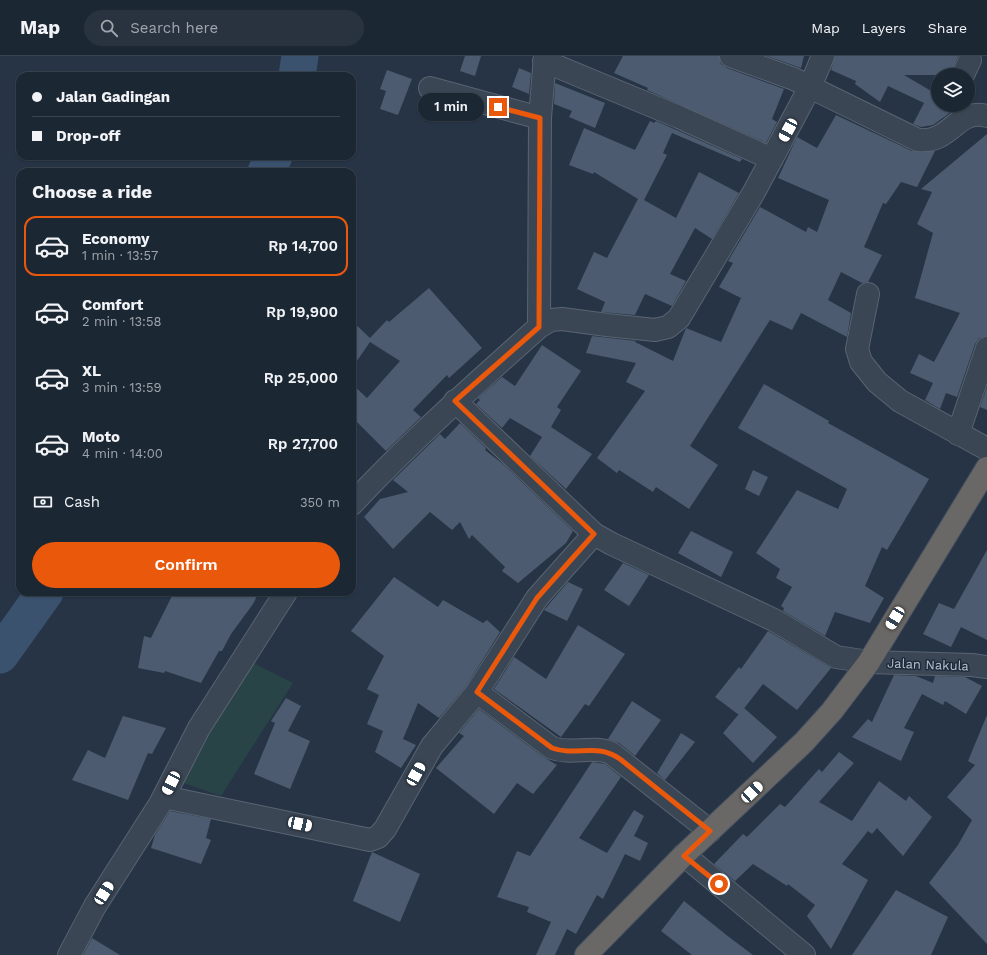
<!DOCTYPE html>
<html lang="en">
<head>
<meta charset="utf-8">
<style>
	:root { --surface:#1c2734; --page:#293340; --text:#f1f3f6; --muted:#a0a5ac; --line:#3a444f; --accent:#ea580c }
	body { margin:0; font-family:"Work Sans",sans-serif; background:var(--page); color:var(--text); height:100vh; display:flex; flex-direction:column; font-size:15px; white-space:nowrap }
	* { box-sizing:border-box; margin:0 }
	p { font-size:13px; color:var(--muted) }
	.icon { flex:none; width:22px; height:22px; fill:none; stroke:currentColor; stroke-width:2; stroke-linecap:round; stroke-linejoin:round }
	.map { position:relative; flex:1; overflow:hidden }
	.panel { position:absolute; left:16px; top:112px; width:340px; height:428px; display:flex; flex-direction:column; background:var(--surface); border-radius:12px; box-shadow:0 1px 3px #0004,0 0 0 1px var(--line) }
	.panel>* { flex:none }
	.top-card { position:absolute; left:16px; top:16px; width:340px; height:88px; border-radius:12px; box-shadow:0 1px 3px #0004,0 0 0 1px var(--line); display:grid; align-content:center; height:88px; padding:0 16px; background:var(--surface) }
	.fabs { position:absolute; left:931px; top:12px; display:grid; gap:8px }
	.fabs a { display:grid; place-items:center; width:44px; height:44px; border-radius:50%; background:var(--surface); box-shadow:0 1px 3px #0004,0 0 0 1px var(--line); font-size:20px }
	.end { position:absolute; width:18px; height:18px; margin:-9px; border:5px solid #ea580c; background:#fff; box-shadow:0 0 0 2px #fff }
	.from { border-radius:50% }
	.bubble { position:absolute; height:28px; border-radius:14px; background:var(--surface); box-shadow:0 1px 3px #0004,0 0 0 1px var(--line); font-size:13px; font-weight:600; line-height:28px; text-align:center }
	.car { position:absolute; width:12px; height:24px; margin:-12px -6px; border-radius:5px; box-shadow:0 0 3px 1px #0007; background:linear-gradient(#fff 24%,#345 0 40%,#fff 0 76%,#345 0 86%,#fff 0) }
	.top-card b { display:flex; align-items:center; gap:14px; height:38px; font-size:15px }
	.top-card b+b { border-top:1px solid var(--line) }
	.top-card i { width:10px; height:10px; background:var(--text) }
	ul { padding:0; list-style:none }
	li { display:flex; align-items:center; gap:12px; height:60px; margin:0 8px 6px; padding:0 8px; border:2px solid transparent; border-radius:12px }
	li div { flex:1 }
	li b { display:block; font-size:15px }
	li em { font-style:normal; font-weight:600 }
	li.on { border-color:var(--accent) }
	li>.icon { width:36px; height:36px; stroke-width:1.5 }
	h2 { padding:0 16px; font-size:18px; line-height:48px }
	.pay { display:flex; align-items:center; gap:10px; height:44px; padding:0 16px; font-size:15px }
	.pay p { margin-inline-start:auto }
	.primary-button { display:flex; gap:8px; margin-top:auto; padding:8px 16px }
	.primary-button a { flex:1; height:46px; border-radius:24px; background:var(--accent); color:#fff; font-size:16px; font-weight:600; line-height:46px; text-align:center }
	header { display:flex; align-items:center; gap:24px; box-sizing:border-box; height:56px; padding:0 20px; background:var(--surface); border-bottom:1px solid var(--line) }
	header strong { font-size:19px }
	nav { display:flex; gap:22px; margin-inline-start:auto; font-size:14px }
	.search { width:280px; height:36px; background:var(--page); display:flex; align-items:center; gap:10px; box-sizing:border-box; padding:0 14px; border-radius:22px; color:var(--muted); font-size:15px }
	.map>svg:first-child { display:block }
	.green { fill:#284447 }
	.lines { fill:none; stroke-linecap:round; stroke-linejoin:round }
	.river { stroke:#3b526f; stroke-width:37 }
	.building { fill:#4c5b6f }
	.minor-casing { stroke:#596472; stroke-width:24 }
	.tertiary-casing { stroke:#596472; stroke-width:24 }
	.trunk-casing { stroke:#455160; stroke-width:24 }
	.minor { stroke:#3b4655; stroke-width:22 }
	.tertiary { stroke:#3b4655; stroke-width:22 }
	.trunk { stroke:#6a6866; stroke-width:22 }
	.route { stroke:#ea580c; stroke-width:5 }
	.labels { text-anchor:middle; stroke-width:3; stroke-linejoin:round; paint-order:stroke }
	.street-label { font-size:13px; fill:#b8c1ce; stroke:#1f2b3b }
</style>
</head>
<body>
<header>
<strong>Map</strong>
<div class="search"><svg class="icon" aria-label="search" viewBox="0 0 24 24"><circle cx="10" cy="10" r="6"/><path d="M15 15l6 6"/></svg>Search here</div>
<nav><a>Map</a><a>Layers</a><a>Share</a></nav>
</header>
<div class="map">
<svg width="987" height="899" viewBox="0 0 987 899">
	<rect width="100%" height="100%" fill="#263446"/>
	<path class="green" d="M241,601L293,627L221,740L169,722Z"/>
	<g class="lines">
		<path class="river" d="M297,20L300,0
			M266,116L274,100
			M0,599L45,536"/>
	</g>
	<path class="building" d="M465,0H481L475,20L460,15Z
		M623,0H719L721,8L727,12L784,33L772,63L777,66L766,87L647,34L648,32L614,17Z
		M767,0H804L801,12Z
		M835,0H958L951,19H904L938,39V49H955L958,51L933,69L921,71L913,68L924,47L888,30L880,46L855,28L856,25L831,14Z
		M519,12L531,17L529,38L512,31Z
		M387,14L412,23L398,59L380,53L386,35L380,33Z
		M555,27L605,47L595,72L569,61L572,55L554,48Z
		M836,59L912,95H935L917,131L901,126L886,148L883,147L864,191L882,199L868,226L862,227L841,216L828,244L851,257L847,281L801,257L792,274L770,264L690,390L718,409L689,453L656,431L653,436L619,414L617,417L597,402L645,335L626,326L636,307L586,297L592,280L636,285L635,286L673,305L686,272L721,286L741,242L719,231L733,207L728,205L760,151L806,176L808,171L817,176L829,144L778,122L797,81L817,92Z
		M650,65L654,67L656,65L742,103L740,106L672,77L663,97L667,99L644,144L676,162L699,116L739,137L712,183L695,172L670,218L686,225L672,250L645,238L635,259L601,256L605,246L577,233L594,196L607,202L638,143L594,116L593,118L569,109L584,72L635,94Z
		M987,78V280L979,282L975,288L957,341L946,337L940,353L925,344L933,327L910,317L919,298L934,306L960,257L915,242L933,177L917,168L932,136L921,133Z
		M429,232L482,292L449,322L447,319L413,354L421,361L386,395L352,361V328L367,342L400,305L370,286L352,312V265L370,282L387,264L389,266Z
		M542,289L581,315L557,351L561,354L551,371L592,398L566,433L530,400L542,381L510,362L502,372L476,348L480,344L478,342L502,321L515,330Z
		M764,328L829,365L828,367L929,423L887,494L882,491L865,530L884,542L870,567L835,556L825,580L783,555L784,552L781,550L792,531L776,522L780,513L756,497L797,434L838,453L847,433L738,372Z
		M987,331V354L980,351Z
		M460,367L486,392L485,394L503,408L573,475L566,487L518,527L502,515L505,511L472,479L469,483L460,466L452,474L430,456L393,493L364,461L380,443L408,436L393,424L440,378L445,383Z
		M753,414L768,421L759,440L745,433Z
		M691,475L733,496L721,521L678,497Z
		M987,494V584L961,571L951,591L923,578L939,547L954,553Z
		M623,507L649,519L629,550L604,534Z
		M394,521L438,551L443,544L483,567L487,564L500,576L467,629L439,662L418,647L403,683L416,689L401,712L375,696L383,675L367,668L379,639L367,633L384,600L351,575Z
		M568,526L583,533L567,565L544,554Z
		M174,536H259L253,548L231,578L222,595H219L201,627L165,615L164,617L138,612L144,580L151,582Z
		M578,569L625,598L589,650L585,648L561,681L494,633L514,601L546,623Z
		M768,575L831,612L797,654L763,628L739,659L715,641L739,611L741,613Z
		M894,619L916,620L933,627L935,620L965,621L982,630L966,658L945,645L943,649L922,638L904,672L914,676L901,705L852,681L868,663L872,666Z
		M286,642L301,650L288,675L310,685L290,733L254,718L275,667L271,665Z
		M632,645L661,664L635,700L619,687L608,683Z
		M744,652L777,681L753,707L723,677Z
		M479,653L545,702L557,709L533,738L517,727L494,758L436,712L464,680L459,677Z
		M987,659V888L929,827L958,789L972,764L947,741L975,709L968,705Z
		M123,660L166,672L152,698L148,697L128,744L72,724L88,694L105,702Z
		M681,677L695,686L665,724L657,717Z
		M839,696L854,707L819,746L852,765L879,725L906,745L909,740L932,761L903,800L877,772L872,778L868,775L842,808L868,824L831,893L807,860L815,849L788,828L787,830L753,808L735,825L714,808L743,778L747,781L780,748L785,751L819,713L822,716Z
		M592,706L605,708L621,721L579,782L607,797L634,754L644,760L634,780L648,787L640,805L625,798L603,843L597,839L576,878L567,873L555,899H536L551,866L527,856L529,851L497,841L517,795L530,800Z
		M170,755L211,763L206,782L211,784L201,808L151,792L155,779Z
		M372,796L420,818L400,866L353,845Z
		M896,834L948,861L931,899H852Z
		M684,845L729,881L753,899H692L661,875Z
		M92,882L120,899H83Z"/>
	<g class="lines">
		<g class="minor-casing">
			<path id="minor" d="M731,0L794,23L810,31L823,0
				M544,5L679,61L772,103
				M963,19L970,4
				M430,32L540,62
				M868,238L857,293L861,306L877,326L900,345L987,393
				M539,271L540,62L545,0
				M455,345L594,478L612,488L774,564L836,601L869,606L972,609L987,611
				M958,378L987,292
				M352,448C411,385 475,328 539,271L551,264L562,263L607,269L655,274L668,271L679,262L754,136L810,31L918,84C951,88 956,52 987,60
				M477,636L552,692C572,699 593,689 611,697L710,775
				M164,741L370,784L378,781L385,773L432,690L477,636L537,542L594,478
				M69,899L95,850L160,748L199,672L286,536"/>
		</g>
		<g class="tertiary-casing">
			<path id="tertiary" d="M684,799L804,899"/>
		</g>
		<g class="trunk-casing">
			<path id="trunk" d="M586,899L684,799L804,686L832,655L869,606L987,412"/>
		</g>
		<use href="#minor" class="minor"/>
		<use href="#tertiary" class="tertiary"/>
		<use href="#trunk" class="trunk"/>
	</g>
	<g class="lines">
		<path class="route" d="M498,51L540,62L539,271L455,345L594,478L537,542L477,636L552,692C577,701 596,686 620,703L710,775L684,800L719,828"/>
	</g>
	<g class="labels">
		<g class="street-label">
			<text transform="translate(928 608) rotate(2)" y="5">Jalan Nakula</text>
		</g>
	</g>
</svg>
<div class="fabs">
<a><svg class="icon" aria-label="layers" viewBox="0 0 24 24"><path d="M12 4l9 5-9 5-9-5zM3 14l9 5 9-5"/></svg></a>
</div>
<i class="end from" style="left:719px;top:828px"></i>
<i class="end" style="left:498px;top:51px"></i>
<div class="bubble" style="left:418px;top:37px;width:66px">1 min</div>
<i class="car" style="left:788px;top:74px;rotate:209deg"></i>
<i class="car" style="left:895px;top:562px;rotate:211deg"></i>
<i class="car" style="left:416px;top:718px;rotate:29deg"></i>
<i class="car" style="left:171px;top:727px;rotate:207deg"></i>
<i class="car" style="left:752px;top:736px;rotate:47deg"></i>
<i class="car" style="left:300px;top:768px;rotate:102deg"></i>
<i class="car" style="left:104px;top:837px;rotate:32deg"></i>
<div class="top-card">
<b><i class="from"></i>Jalan Gadingan</b>
<b><i></i>Drop-off</b>
</div>
<section class="panel">
<h2>Choose a ride</h2>
<ul>
<li class="on"><svg class="icon" aria-label="car" viewBox="0 0 24 24"><path d="M5 17H2v-5l4-1 3-4h7l3 4 3 1v5h-3M9 17h6M6 11h13"/><circle cx="7" cy="17" r="2"/><circle cx="17" cy="17" r="2"/></svg><div><b>Economy</b><p>1 min · 13:57</p></div><em>Rp 14,700</em></li>
<li><svg class="icon" aria-label="car" viewBox="0 0 24 24"><path d="M5 17H2v-5l4-1 3-4h7l3 4 3 1v5h-3M9 17h6M6 11h13"/><circle cx="7" cy="17" r="2"/><circle cx="17" cy="17" r="2"/></svg><div><b>Comfort</b><p>2 min · 13:58</p></div><em>Rp 19,900</em></li>
<li><svg class="icon" aria-label="car" viewBox="0 0 24 24"><path d="M5 17H2v-5l4-1 3-4h7l3 4 3 1v5h-3M9 17h6M6 11h13"/><circle cx="7" cy="17" r="2"/><circle cx="17" cy="17" r="2"/></svg><div><b>XL</b><p>3 min · 13:59</p></div><em>Rp 25,000</em></li>
<li><svg class="icon" aria-label="car" viewBox="0 0 24 24"><path d="M5 17H2v-5l4-1 3-4h7l3 4 3 1v5h-3M9 17h6M6 11h13"/><circle cx="7" cy="17" r="2"/><circle cx="17" cy="17" r="2"/></svg><div><b>Moto</b><p>4 min · 14:00</p></div><em>Rp 27,700</em></li>
</ul>
<div class="pay"><svg class="icon" aria-label="cash" viewBox="0 0 24 24"><path d="M3 7h18v10H3z"/><circle cx="12" cy="12" r="2"/></svg>Cash<p>350 m</p></div>
<div class="primary-button"><a>Confirm</a></div>
</section>
</div>
</body>
</html>
